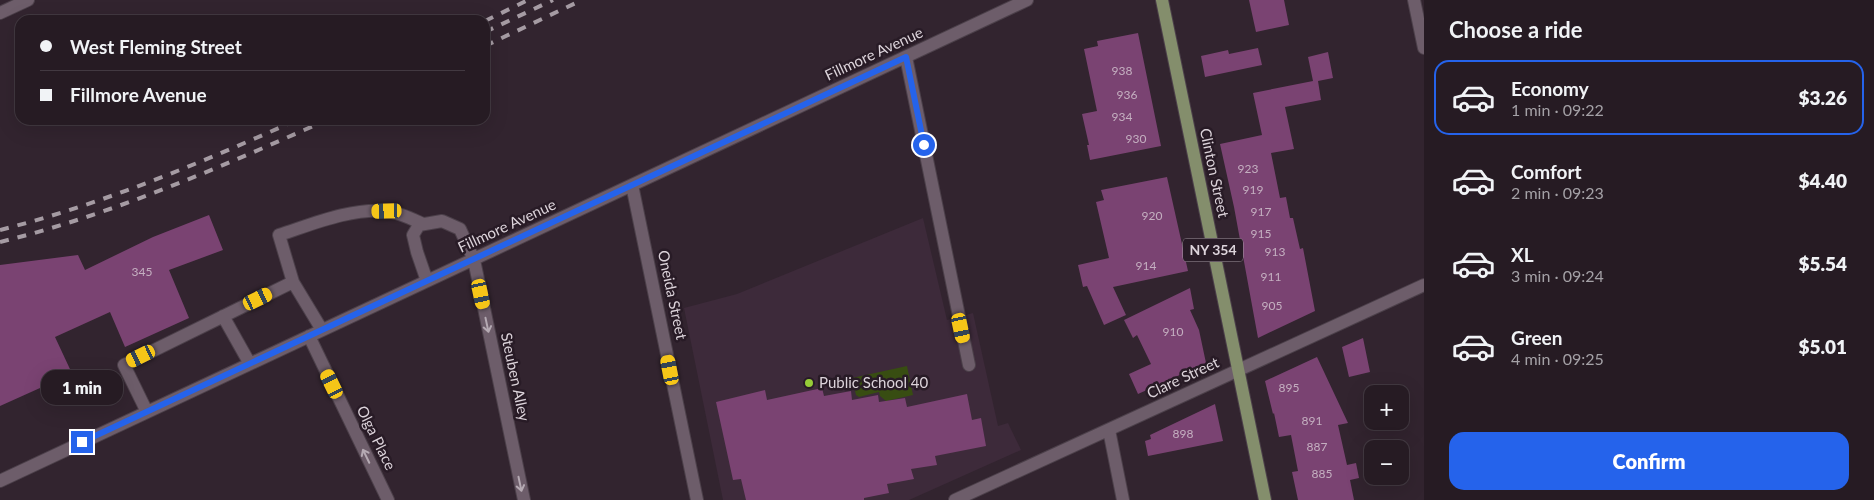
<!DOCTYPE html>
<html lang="en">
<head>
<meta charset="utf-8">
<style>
	:root { --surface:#261b23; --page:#322830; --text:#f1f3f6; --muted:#a4a1a6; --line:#423941; --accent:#2563eb }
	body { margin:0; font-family:Lato,sans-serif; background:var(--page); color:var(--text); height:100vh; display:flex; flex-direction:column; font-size:19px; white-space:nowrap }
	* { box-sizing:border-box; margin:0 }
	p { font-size:16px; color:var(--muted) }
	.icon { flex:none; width:28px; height:28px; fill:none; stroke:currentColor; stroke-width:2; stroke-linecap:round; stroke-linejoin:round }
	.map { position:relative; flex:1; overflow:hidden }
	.panel { display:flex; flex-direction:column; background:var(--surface); width:450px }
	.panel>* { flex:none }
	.banner { position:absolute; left:15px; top:15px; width:475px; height:110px; border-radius:15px; box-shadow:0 5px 20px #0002,0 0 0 1px var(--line); display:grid; align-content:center; height:110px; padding:0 25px; background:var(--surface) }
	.controls { position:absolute; left:1364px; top:385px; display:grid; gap:10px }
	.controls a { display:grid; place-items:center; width:45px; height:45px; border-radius:10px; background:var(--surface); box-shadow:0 5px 20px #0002,0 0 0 1px var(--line); font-size:25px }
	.end { position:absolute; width:22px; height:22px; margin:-11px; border:6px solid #2563eb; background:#fff; box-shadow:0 0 0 2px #fff }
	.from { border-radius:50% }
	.bubble { position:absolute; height:35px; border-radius:15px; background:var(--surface); box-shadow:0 5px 20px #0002,0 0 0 1px var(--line); font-size:16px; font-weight:800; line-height:35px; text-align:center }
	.car { position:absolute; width:15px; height:30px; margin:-15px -8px; border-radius:6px; box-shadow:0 0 4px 1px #0007; background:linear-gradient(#f5c518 24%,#345 0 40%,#f5c518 0 76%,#345 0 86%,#f5c518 0) }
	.banner b { display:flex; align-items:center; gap:18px; height:48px; font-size:19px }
	.banner b+b { border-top:1px solid var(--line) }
	.banner i { width:12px; height:12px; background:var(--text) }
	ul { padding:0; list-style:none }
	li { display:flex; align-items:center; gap:15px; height:75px; margin:0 10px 8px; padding:0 15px; border:2px solid transparent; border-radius:15px }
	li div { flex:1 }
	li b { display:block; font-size:19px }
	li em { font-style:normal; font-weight:800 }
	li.current { border-color:var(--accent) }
	li>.icon { width:45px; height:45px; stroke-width:1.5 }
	h2 { padding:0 25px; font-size:22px; line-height:60px }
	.action { display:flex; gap:10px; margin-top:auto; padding:10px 25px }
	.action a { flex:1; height:58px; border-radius:15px; background:var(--accent); color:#fff; font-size:20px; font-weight:800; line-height:58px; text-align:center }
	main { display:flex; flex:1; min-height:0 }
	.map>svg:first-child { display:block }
	.built { fill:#3d2a3a }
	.green { fill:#384d12 }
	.building { fill:#7a4372 }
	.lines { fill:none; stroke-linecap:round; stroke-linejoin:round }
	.minor-casing { stroke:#4c404a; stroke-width:14 }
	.major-casing { stroke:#4c404a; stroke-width:14 }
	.minor { stroke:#6d5d6a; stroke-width:12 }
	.major { stroke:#848e6c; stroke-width:12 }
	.rail { stroke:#a59ba3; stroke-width:4; stroke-dasharray:9 9; stroke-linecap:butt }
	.oneway { stroke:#b5aab3 }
	.route { stroke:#2563eb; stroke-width:6 }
	.poi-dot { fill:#97cc38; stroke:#281b26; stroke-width:2 }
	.labels { text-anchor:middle; stroke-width:5; stroke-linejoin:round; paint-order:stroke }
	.number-label { font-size:12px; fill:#c4afc0 }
	.shield { fill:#281b26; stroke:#a69ca4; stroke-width:1 }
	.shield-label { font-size:14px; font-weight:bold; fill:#dcd3da }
	.street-label { font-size:15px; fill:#dcd3da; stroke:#281b26 }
	.poi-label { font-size:15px; fill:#dcd3da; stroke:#281b26; text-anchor:start }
</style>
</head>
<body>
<main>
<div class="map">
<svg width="1424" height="500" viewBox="0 0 1424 500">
	<rect width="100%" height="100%" fill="#32242f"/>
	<path class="built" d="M923,218L947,320L973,313L998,426L1008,423L1021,450L909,500H723L684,308L737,294Z"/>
	<path class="green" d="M907,366L913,395L886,401L880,396L879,392L859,397L856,395L852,378Z"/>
	<path class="building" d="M1249,0H1284L1289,25L1256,32Z
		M1138,33L1161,146L1090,160L1087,145H1089L1082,114L1097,111L1084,49L1098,46L1097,41Z
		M1258,48L1262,65L1205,77L1201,56L1228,50L1229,54Z
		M1328,52L1333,78L1318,81L1321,100L1285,107L1294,149L1271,153L1280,198L1286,197L1290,218H1293L1300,249L1303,248L1315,311L1258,338L1234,207L1220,144L1262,135L1253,93L1313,81L1308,57Z
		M1167,177L1188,271L1113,287L1126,315L1104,325L1087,286L1083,287L1078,265L1109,258L1096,202L1104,200L1101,190Z
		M209,215L223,250L169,270L189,318L125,347L110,312L55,337L76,382L44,396L40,388L0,406V265L78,255L85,270L153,237Z
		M1190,288L1194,309L1190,310L1199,330L1206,363L1138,394L1129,374L1151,364L1137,335L1133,338L1124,320Z
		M1363,338L1370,372L1349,377L1342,347Z
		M1317,357L1348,423L1338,425L1347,465L1356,463L1359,478L1350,480L1354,500H1298L1292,472L1298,471L1291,435L1279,437L1274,413L1273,414L1265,381Z
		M822,388L824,396L851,391L852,400L878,395L879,402L905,398L907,407L967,394L972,420L981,418L986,446L935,456L937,465L911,469L914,479L887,484L889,493L864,498V500H746L741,479L733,480L716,402L765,390L767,400Z
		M1215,404L1223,441L1148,456L1145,441L1151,439L1150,435Z"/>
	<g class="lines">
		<g class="minor-casing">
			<path id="minor" d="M1414,0L1424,48
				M0,13L28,0
				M906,57L969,365
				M632,185L697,500
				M427,281L417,252L413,235L419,225L442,221L460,229L474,260L524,500
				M293,282L279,235C313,224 350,208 386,211C398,212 412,219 423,224
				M223,316L250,364
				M309,336L388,500
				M147,412L124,365L293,282L322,330
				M1109,430L1123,500
				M0,481L1027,0
				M955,500L1424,285"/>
		</g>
		<g class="major-casing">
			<path id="major" d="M1162,0L1265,500"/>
		</g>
		<use href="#minor" class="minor"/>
		<use href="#major" class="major"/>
		<path class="rail" d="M485,21L528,0
			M485,32L553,0
			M485,46L582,0
			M0,230C103,204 200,163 297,120
			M0,242C114,214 220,167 327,120"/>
	</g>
	<defs><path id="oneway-shaft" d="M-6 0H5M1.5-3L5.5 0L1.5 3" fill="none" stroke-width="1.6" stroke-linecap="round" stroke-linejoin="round" transform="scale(1.25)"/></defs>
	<g class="oneway">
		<use href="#oneway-shaft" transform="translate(487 325) rotate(78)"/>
		<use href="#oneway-shaft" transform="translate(366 456) rotate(-116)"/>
		<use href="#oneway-shaft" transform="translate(520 484) rotate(78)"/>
	</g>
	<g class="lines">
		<path class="route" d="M82,442L906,57L924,145"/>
	</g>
	<circle class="poi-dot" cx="809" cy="383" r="5"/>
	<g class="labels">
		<g class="number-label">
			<text x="1122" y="75">938</text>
			<text x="1127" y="99">936</text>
			<text x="1122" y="121">934</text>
			<text x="1136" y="143">930</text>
			<text x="1248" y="173">923</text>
			<text x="1253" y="194">919</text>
			<text x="1261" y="216">917</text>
			<text x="1152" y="220">920</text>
			<text x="1261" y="238">915</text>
			<text x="1275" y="256">913</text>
			<text x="1146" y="270">914</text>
			<text x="142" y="276">345</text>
			<text x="1271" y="281">911</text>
			<text x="1272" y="310">905</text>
			<text x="1173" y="336">910</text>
			<text x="1289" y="392">895</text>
			<text x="1312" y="425">891</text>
			<text x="1183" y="438">898</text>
			<text x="1317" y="451">887</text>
			<text x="1322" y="478">885</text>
		</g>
		<rect class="shield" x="1183" y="238.5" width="60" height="23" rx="4"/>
		<g class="shield-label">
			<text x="1213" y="255">NY 354</text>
		</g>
		<g class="street-label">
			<text transform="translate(874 54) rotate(-25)" y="5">Fillmore Avenue</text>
			<text transform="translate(1214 173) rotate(78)" y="5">Clinton Street</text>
			<text transform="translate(507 226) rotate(-25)" y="5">Fillmore Avenue</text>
			<text transform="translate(672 295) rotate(78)" y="5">Oneida Street</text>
			<text transform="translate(515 377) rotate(78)" y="5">Steuben Alley</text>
			<text transform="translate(1183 378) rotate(-25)" y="5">Clare Street</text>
			<text transform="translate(376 438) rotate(64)" y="5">Olga Place</text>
		</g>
		<g class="poi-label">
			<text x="819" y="388">Public School 40</text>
		</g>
	</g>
</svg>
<div class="controls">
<a>+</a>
<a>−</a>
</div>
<i class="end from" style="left:924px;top:145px"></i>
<i class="end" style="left:82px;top:442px"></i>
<div class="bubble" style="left:41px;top:370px;width:82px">1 min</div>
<i class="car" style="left:387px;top:211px;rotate:268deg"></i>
<i class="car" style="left:481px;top:294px;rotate:168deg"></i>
<i class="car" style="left:258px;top:299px;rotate:64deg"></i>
<i class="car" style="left:961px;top:328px;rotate:168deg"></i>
<i class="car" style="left:141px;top:356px;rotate:244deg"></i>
<i class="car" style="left:670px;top:370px;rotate:349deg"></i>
<i class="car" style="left:332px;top:384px;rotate:334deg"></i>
<div class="banner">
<b><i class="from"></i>West Fleming Street</b>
<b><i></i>Fillmore Avenue</b>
</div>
</div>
<section class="panel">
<h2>Choose a ride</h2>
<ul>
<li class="current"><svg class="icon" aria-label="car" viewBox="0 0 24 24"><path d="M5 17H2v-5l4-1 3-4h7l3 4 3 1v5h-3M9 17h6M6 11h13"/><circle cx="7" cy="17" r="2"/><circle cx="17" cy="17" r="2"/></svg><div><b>Economy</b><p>1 min · 09:22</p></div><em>$3.26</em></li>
<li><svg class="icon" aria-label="car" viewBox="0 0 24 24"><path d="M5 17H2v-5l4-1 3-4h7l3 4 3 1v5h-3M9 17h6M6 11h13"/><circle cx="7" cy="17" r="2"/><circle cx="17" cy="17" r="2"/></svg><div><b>Comfort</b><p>2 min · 09:23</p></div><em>$4.40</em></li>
<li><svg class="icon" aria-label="car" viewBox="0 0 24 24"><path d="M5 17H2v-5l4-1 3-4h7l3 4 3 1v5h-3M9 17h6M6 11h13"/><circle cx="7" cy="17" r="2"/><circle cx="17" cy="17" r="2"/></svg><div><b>XL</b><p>3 min · 09:24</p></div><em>$5.54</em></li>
<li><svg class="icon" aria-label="car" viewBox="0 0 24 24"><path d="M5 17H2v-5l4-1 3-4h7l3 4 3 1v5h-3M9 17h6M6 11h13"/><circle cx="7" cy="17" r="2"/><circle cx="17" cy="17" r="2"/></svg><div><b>Green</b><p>4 min · 09:25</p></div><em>$5.01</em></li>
</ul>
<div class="action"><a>Confirm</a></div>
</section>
</main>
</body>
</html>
